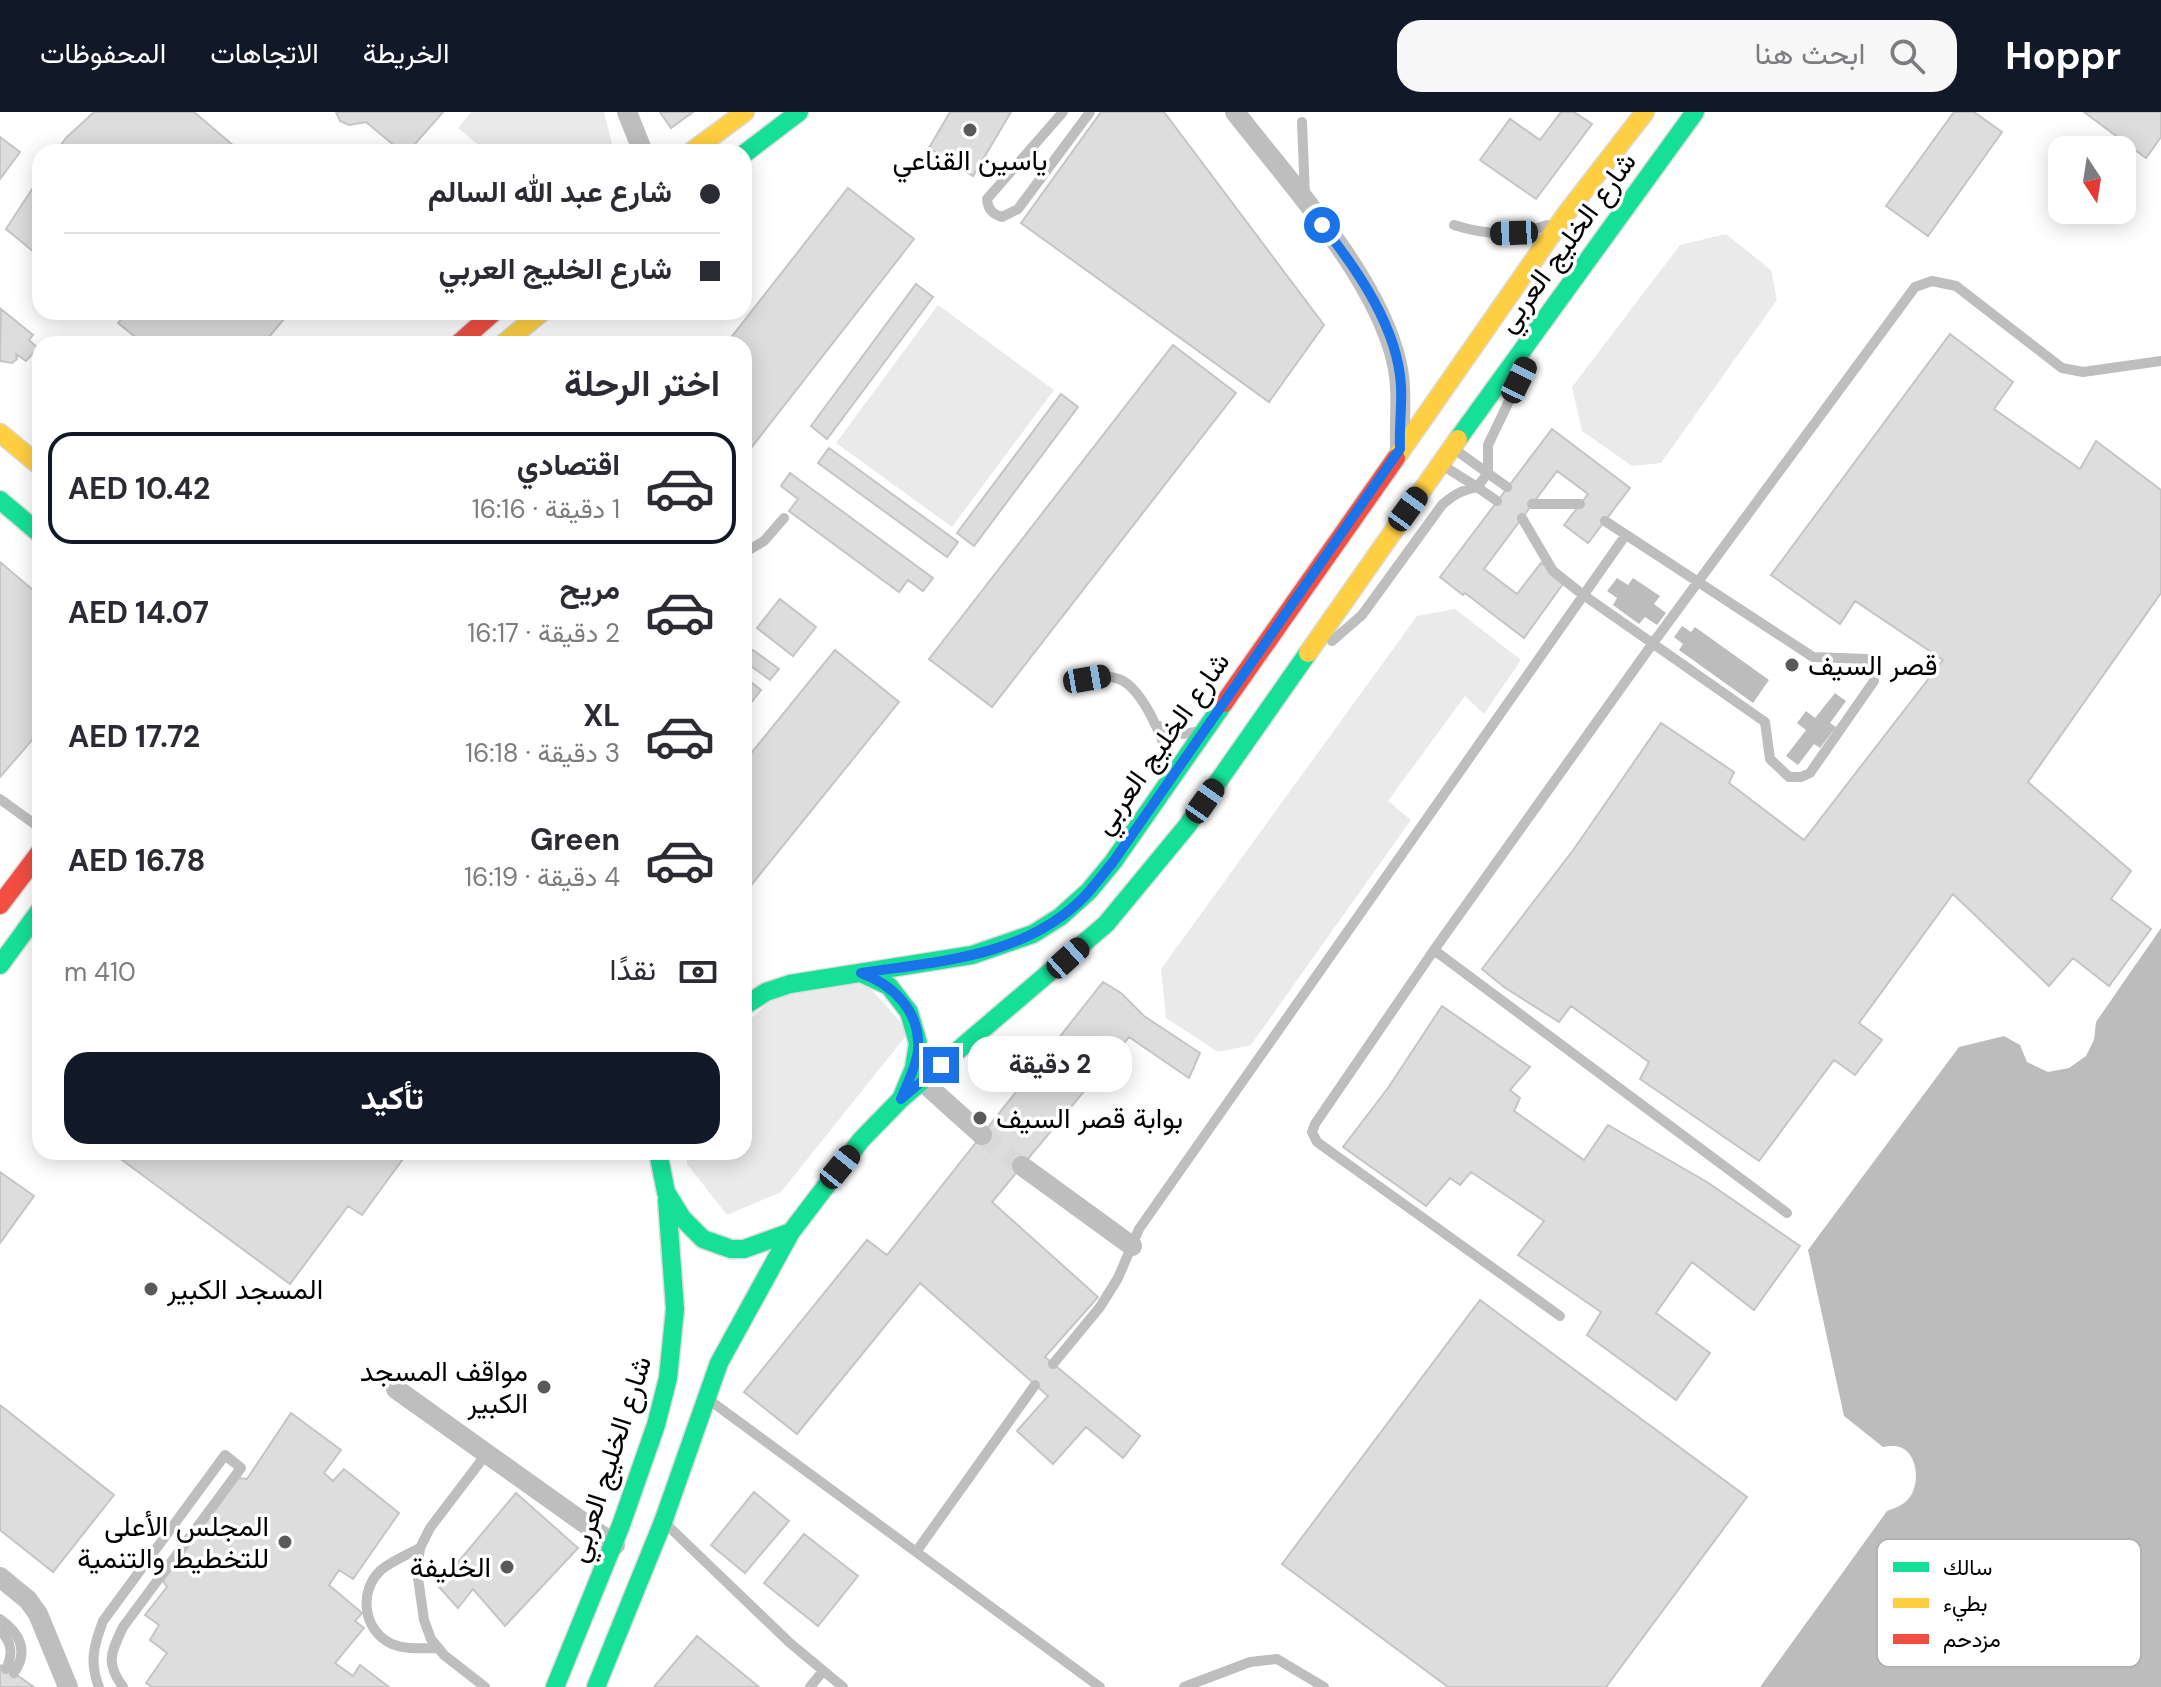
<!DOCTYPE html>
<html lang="ar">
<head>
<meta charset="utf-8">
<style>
	:root { --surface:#fff; --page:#f7f7f7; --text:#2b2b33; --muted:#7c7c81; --line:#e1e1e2; --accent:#111827 }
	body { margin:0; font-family:"DM Sans",Vazirmatn,sans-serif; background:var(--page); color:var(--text); direction:rtl; height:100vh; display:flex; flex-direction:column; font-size:30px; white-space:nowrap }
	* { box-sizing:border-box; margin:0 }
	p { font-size:26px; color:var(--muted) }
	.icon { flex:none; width:44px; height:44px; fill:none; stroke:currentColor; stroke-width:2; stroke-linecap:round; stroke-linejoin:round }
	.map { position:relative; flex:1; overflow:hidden; direction:ltr }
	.details { position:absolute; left:32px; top:224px; width:720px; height:824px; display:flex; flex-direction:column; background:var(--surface); border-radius:24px; box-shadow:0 4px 20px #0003; direction:rtl }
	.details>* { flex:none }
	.guide { position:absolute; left:32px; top:32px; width:720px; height:176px; border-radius:24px; box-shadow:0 4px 20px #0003; direction:rtl; display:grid; align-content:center; height:176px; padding:0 32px; background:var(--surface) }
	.needle { width:52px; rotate:168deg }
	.tools { position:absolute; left:2048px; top:24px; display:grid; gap:16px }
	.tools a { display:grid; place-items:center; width:88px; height:88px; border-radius:16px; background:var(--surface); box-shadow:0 4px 20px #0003; font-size:40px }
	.end { position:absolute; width:36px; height:36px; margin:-18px; border:10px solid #1a73e8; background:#fff; box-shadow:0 0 0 4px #fff }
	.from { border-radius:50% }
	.bubble { position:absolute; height:56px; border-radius:24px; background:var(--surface); box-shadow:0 4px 20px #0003; font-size:26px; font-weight:700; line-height:56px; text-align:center; direction:rtl }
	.car { position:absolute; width:24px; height:48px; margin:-24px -12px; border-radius:10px; box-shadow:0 0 6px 2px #0007; background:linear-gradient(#222 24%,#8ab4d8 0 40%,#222 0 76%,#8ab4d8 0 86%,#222 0) }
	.guide b { display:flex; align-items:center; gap:28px; height:76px; font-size:30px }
	.guide b+b { border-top:2px solid var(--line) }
	.guide i { width:20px; height:20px; background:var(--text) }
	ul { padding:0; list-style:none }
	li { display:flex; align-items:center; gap:24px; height:112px; margin:0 16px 12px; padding:0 16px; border:4px solid transparent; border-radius:24px }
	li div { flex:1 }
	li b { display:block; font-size:30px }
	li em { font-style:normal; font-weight:700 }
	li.current { border-color:var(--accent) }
	li>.icon { width:72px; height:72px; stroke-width:1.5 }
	h2 { padding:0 32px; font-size:36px; line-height:96px }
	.pay { display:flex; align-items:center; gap:20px; height:88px; padding:0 32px; font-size:30px }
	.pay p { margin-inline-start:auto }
	.primary-button { display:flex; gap:16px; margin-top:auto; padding:16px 32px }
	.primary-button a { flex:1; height:92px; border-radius:24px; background:var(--accent); color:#fff; font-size:32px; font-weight:700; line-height:92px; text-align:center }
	header { display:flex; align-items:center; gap:48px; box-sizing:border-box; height:112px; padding:0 40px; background:var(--accent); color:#fff }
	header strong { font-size:38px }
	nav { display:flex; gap:44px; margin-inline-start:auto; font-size:28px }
	.search { width:560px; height:72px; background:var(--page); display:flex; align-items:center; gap:20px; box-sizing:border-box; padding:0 28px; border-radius:24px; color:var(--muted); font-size:30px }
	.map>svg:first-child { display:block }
	.green { fill:#eaeaea }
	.water { fill:#bcbcbc }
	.building { fill:#ddd; stroke:#c5c5c5; stroke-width:2 }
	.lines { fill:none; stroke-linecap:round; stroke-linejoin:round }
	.street-tunnel { stroke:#d9d9d9; stroke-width:20; stroke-dasharray:20 10; stroke-linecap:butt }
	.fast-casing { stroke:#dbdbdb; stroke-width:21 }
	.slow-casing { stroke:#dbdbdb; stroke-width:21 }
	.jam-casing { stroke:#dbdbdb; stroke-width:21 }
	.lane { stroke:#bebebe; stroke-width:10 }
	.street { stroke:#bebebe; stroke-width:20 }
	.fast { stroke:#16e098; stroke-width:18 }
	.slow { stroke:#ffcf43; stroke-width:18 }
	.jam { stroke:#f24e42; stroke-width:18 }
	.route { stroke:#1a73e8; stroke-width:10 }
	.poi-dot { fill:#595959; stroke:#fff; stroke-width:3 }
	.labels { text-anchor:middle; stroke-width:7; stroke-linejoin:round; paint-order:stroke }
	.poi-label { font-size:28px; fill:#000; stroke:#fff; text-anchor:start }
	.street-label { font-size:28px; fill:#000; stroke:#fff }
	.key { fill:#fff; stroke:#b2b2b2; stroke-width:2 }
	.key-label { font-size:22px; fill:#000 }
</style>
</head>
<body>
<header>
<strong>Hoppr</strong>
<div class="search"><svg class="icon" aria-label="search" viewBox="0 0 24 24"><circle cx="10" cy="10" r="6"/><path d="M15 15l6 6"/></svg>ابحث هنا</div>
<nav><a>الخريطة</a><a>الاتجاهات</a><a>المحفوظات</a></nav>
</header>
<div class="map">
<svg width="2161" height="1575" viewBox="0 0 2161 1575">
	<rect width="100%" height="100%" fill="#fff"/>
	<path class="green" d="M471,0H604L613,36L609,40H487L458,16Z
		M1726,122L1771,158L1777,188L1661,351L1632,354L1582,319L1572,275L1680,133Z
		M938,193L1054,278L952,415L836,331Z
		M1455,497L1521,548L1484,602L1465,584L1388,689L1411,708L1251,933L1218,940L1166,906L1161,857L1417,504Z
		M859,863L909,920L781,1080L727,1103L687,1052V1040H744V913L786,874Z"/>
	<path class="water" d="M1617,466L1628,473L1633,466L1660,484L1654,492L1666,501L1657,513L1645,505L1639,512L1613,493L1617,486L1607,479Z
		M1682,514L1691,520L1695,515L1769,568L1753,591L1679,538L1683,532L1674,525Z
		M1835,581L1846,589L1830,611L1836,615L1820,636L1814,632L1798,653L1786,644L1806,618L1797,611L1806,599L1815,606Z
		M2161,816V1575H1760L1887,1399C1895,1396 1904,1393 1909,1386C1920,1373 1918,1343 1902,1336C1896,1333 1889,1334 1883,1335L1844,1304L1808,1138L1959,935L2004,924L2020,933L2027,950L2048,960L2069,956L2086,944L2094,928L2096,910Z"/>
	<path class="building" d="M94,0H194L241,40H56L66,26Z
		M336,0H443L408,40H402L366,10L349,13L340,9Z
		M660,0H693L671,16Z
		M950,0H1011L973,64L929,36Z
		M1101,0H1164L1324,213L1269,290L1021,111Z
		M1561,0H1574L1592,12L1536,87L1480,48L1510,7L1540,28Z
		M1954,0H1974L2002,20L1928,124L1886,94Z
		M2084,0H2161V25L2146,46Z
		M0,25L20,40L0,67Z
		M40,65V145L6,117Z
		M848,76L914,127L744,345V232H726Z
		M916,172L933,185L827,327L811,314Z
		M1,197L33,223L29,228L38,236L26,249L16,242L17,247L12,251L0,249Z
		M127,200H290L263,232H144L118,211Z
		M1950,222L2013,270L1994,297L2080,357L2096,329L2161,378V481L2028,670L2131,759L2111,787L2151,817L2109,874L2073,846L2049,874L1953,782L1859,911L1882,928L1855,963L1834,948L1759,1049L1640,967L1649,950L1571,894L1559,910L1504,875L1482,857L1574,737L1661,611L1734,660L1729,671L1804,728L1943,548L1855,489L1840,512L1771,463Z
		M1173,233L1236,281L992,595L929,547Z
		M1061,282L1078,295L974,434L957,421Z
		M1552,317L1630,376L1588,431L1564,413L1588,382L1557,359L1484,457L1517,482L1541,451L1565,469L1524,526L1465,481L1463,483L1440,465Z
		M829,336L958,430L947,445L818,351Z
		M790,361L933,466L923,479L908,468L899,480L789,399L798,387L781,374Z
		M0,450L40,484V619L0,665Z
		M780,487L816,515L793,544L757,516Z
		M753,538L779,557L770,568L744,549Z
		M835,538L899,590L744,782V650Z
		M744,565L761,578L747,596L744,593Z
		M1103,870L1121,881L1144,904L1200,941L1189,966L1129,925L992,1090L1098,1185L1045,1245L1140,1324L1123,1346L1086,1315L1053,1352L1017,1319L1048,1284L920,1171L797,1322L744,1280L867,1128L887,1143Z
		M1442,894L1530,955L1510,978L1520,986L1514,999L1584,1048L1608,1013L1707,1070L1800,1134L1754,1198L1692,1150L1656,1201L1710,1241L1676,1288L1587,1223L1601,1200L1518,1143L1544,1109L1471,1060L1460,1073L1450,1066L1426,1094L1343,1035L1388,976Z
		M121,1040H408L362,1103L348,1094L290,1172L118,1045Z
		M0,1060L34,1084L0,1131Z
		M1480,1188L1747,1385L1606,1575H1448L1282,1452Z
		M0,1293L114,1383L53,1460L0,1418Z
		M291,1301L341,1338L324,1361L333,1369L344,1357L399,1401L353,1467L339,1458L329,1473L362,1501L355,1509L364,1516L335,1551L353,1564L360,1553L389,1575H152L146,1571L167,1541L150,1528L159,1513L145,1503L167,1475L163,1469L238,1366L247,1367Z
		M754,1380L789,1409L745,1461L711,1433Z
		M516,1381L578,1436L505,1514L473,1477L458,1496L438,1474Z
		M804,1422L858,1464L818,1514L764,1471Z
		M697,1524L759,1575H654Z
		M0,1553L14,1561L34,1575H0Z"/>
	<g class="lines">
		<path class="street-tunnel" d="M982,1023L1022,1054"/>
		<g class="fast-casing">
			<path id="fast" d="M744,42L799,0
				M1458,327L1695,0
				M0,388L40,422
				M0,853L40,798
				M744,894L766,880L790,872L972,843L1033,822L1060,805L1089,779L1113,750L1224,591
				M901,987L1106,812L1187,714L1308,541
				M658,1040L666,1080L682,1106L703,1127L731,1137H744L791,1120L861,1028L901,987L914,956L918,931L909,900L889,874L861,861
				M555,1575L621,1413L656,1313L668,1266L675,1197L667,1088
				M596,1575L663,1410L719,1251L791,1120"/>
		</g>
		<g class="slow-casing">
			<path id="slow" d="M691,40L745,0
				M503,232L542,200
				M0,321L40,354
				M1396,346L1566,102L1645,0
				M1308,541L1458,327"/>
		</g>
		<g class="jam-casing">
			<path id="jam" d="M458,232L494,200
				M1224,591L1396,346
				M0,793L40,740"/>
		</g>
		<path class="lane" d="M1063,0L987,87C988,97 992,102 1002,105L1018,97L1090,0
			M1302,10L1305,84
			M1454,113C1485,123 1516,125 1547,113
			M1457,339L1507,375
			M1442,353L1477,375L1488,361V333L1521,264
			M1532,392H1580
			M1522,406L1553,459L1582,482L1765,610L1770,647L1789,665H1801L1810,661L1874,569V557L1866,547L1813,545L1605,409
			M744,441L764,429L784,406
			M1332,529L1362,503L1442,393C1453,383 1462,378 1477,375L1497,389
			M1087,567C1099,565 1108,563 1119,567C1143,576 1165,630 1170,654
			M1156,613L1182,622L1196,620
			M0,687L40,716
			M1434,838L1315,1012L1312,1020L1317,1030L1560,1204
			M1787,1101L1434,838L1653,531L1915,175L1932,169L1956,174L2062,256L2083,260L2161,249
			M1053,1252L1100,1195L1118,1166L1139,1117L1625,424
			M712,1290L1100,1575
			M668,1414L790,1531L843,1575
			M420,1436C407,1443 392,1449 381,1458C358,1479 363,1519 392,1532C406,1538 422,1536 436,1536
			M916,1440L1035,1273
			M0,1507C20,1521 29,1539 14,1561
			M0,1519C12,1529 13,1543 6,1557
			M99,1575C89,1550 94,1533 103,1509L225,1343L241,1356L123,1515C111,1541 105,1550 123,1575
			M485,1575L444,1543L431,1527L424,1508L417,1459L420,1436L430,1416L487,1341
			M810,1575L823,1559
			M1184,1575L1250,1550L1277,1547L1324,1575"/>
		<path class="street" d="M627,0L643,40
			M1235,0C1289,70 1378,165 1397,252C1403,280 1399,308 1400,337
			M922,969L982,1023
			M1022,1054L1132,1134
			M396,1277L615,1433
			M0,1465L28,1488L38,1502L68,1575"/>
		<use href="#fast" class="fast"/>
		<use href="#slow" class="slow"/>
		<use href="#jam" class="jam"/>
	</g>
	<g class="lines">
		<path class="route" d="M941,953L901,987C907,972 916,955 918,939C921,900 894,873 861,861C940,849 1026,845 1085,784C1095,773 1104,761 1113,750L1400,337C1399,316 1402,295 1401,274C1398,216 1357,157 1322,113"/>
	</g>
	<g class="poi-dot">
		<circle cx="970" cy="18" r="8"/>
		<circle cx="1792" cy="553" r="8"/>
		<circle cx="980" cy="1006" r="8"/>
		<circle cx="151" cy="1177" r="8"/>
		<circle cx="544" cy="1275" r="8"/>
		<circle cx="285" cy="1430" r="8"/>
		<circle cx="507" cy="1455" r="8"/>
	</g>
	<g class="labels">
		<g class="poi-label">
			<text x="970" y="58" text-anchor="middle">ياسين القناعي</text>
			<text x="1808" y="563">قصر السيف</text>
			<text x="996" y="1016">بوابة قصر السيف</text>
			<text x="167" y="1187">المسجد الكبير</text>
			<text x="528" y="1269" text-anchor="end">مواقف المسجد<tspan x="528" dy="32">الكبير</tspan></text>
			<text x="269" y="1424" text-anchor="end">المجلس الأعلى<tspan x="269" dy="32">للتخطيط والتنمية</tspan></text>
			<text x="491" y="1465" text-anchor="end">الخليفة</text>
		</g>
		<g class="street-label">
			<text transform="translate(1566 130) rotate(-54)" y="10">شارع الخليج العربي</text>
			<text transform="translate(1161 631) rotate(-55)" y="10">شارع الخليج العربي</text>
			<text transform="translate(609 1347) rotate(-72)" y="10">شارع الخليج العربي</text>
		</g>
	</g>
	<rect x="1877" y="1427" width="264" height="128" rx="12" class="key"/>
	<rect x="1893" y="1450" width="36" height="10" fill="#16e098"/>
	<rect x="1893" y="1486" width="36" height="10" fill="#ffcf43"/>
	<rect x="1893" y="1522" width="36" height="10" fill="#f24e42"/>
	<g class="key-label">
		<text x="1943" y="1463">سالك</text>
		<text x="1943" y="1499">بطيء</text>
		<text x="1943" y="1535">مزدحم</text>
	</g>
</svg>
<div class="tools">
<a><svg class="needle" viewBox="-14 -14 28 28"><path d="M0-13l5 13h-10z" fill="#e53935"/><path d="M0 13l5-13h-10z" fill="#7c7c81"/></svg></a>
</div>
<i class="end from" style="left:1322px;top:113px"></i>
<i class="end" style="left:941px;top:953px"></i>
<div class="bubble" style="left:968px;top:924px;width:164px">2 دقيقة</div>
<i class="car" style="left:1514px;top:121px;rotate:268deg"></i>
<i class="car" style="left:1519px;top:268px;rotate:26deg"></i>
<i class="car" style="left:1408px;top:397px;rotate:36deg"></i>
<i class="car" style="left:1087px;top:567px;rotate:80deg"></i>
<i class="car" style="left:1205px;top:689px;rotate:35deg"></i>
<i class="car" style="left:1068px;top:846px;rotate:48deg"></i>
<i class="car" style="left:840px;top:1055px;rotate:39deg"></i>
<div class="guide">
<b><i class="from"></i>شارع عبد الله السالم</b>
<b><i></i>شارع الخليج العربي</b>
</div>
<section class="details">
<h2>اختر الرحلة</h2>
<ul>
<li class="current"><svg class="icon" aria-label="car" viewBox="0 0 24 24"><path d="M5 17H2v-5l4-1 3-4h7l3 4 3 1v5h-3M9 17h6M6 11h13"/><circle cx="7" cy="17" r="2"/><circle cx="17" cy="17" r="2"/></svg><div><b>اقتصادي</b><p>1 دقيقة · 16:16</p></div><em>AED 10.42</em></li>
<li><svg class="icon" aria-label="car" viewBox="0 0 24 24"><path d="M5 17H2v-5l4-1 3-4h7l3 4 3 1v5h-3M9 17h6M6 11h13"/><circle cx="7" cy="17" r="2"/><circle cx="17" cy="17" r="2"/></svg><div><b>مريح</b><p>2 دقيقة · 16:17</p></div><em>AED 14.07</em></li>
<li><svg class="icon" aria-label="car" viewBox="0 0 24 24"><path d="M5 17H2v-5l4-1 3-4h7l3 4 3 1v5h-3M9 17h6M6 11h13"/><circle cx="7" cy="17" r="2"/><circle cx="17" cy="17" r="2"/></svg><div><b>XL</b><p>3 دقيقة · 16:18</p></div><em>AED 17.72</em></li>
<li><svg class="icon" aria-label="car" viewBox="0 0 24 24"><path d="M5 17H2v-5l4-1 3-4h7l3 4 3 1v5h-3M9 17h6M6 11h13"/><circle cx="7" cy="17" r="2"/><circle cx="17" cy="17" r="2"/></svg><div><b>Green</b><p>4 دقيقة · 16:19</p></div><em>AED 16.78</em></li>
</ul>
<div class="pay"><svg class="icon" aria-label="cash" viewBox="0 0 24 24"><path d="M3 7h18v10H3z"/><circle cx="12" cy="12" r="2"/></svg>نقدًا<p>410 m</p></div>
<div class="primary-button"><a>تأكيد</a></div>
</section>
</div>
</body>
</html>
